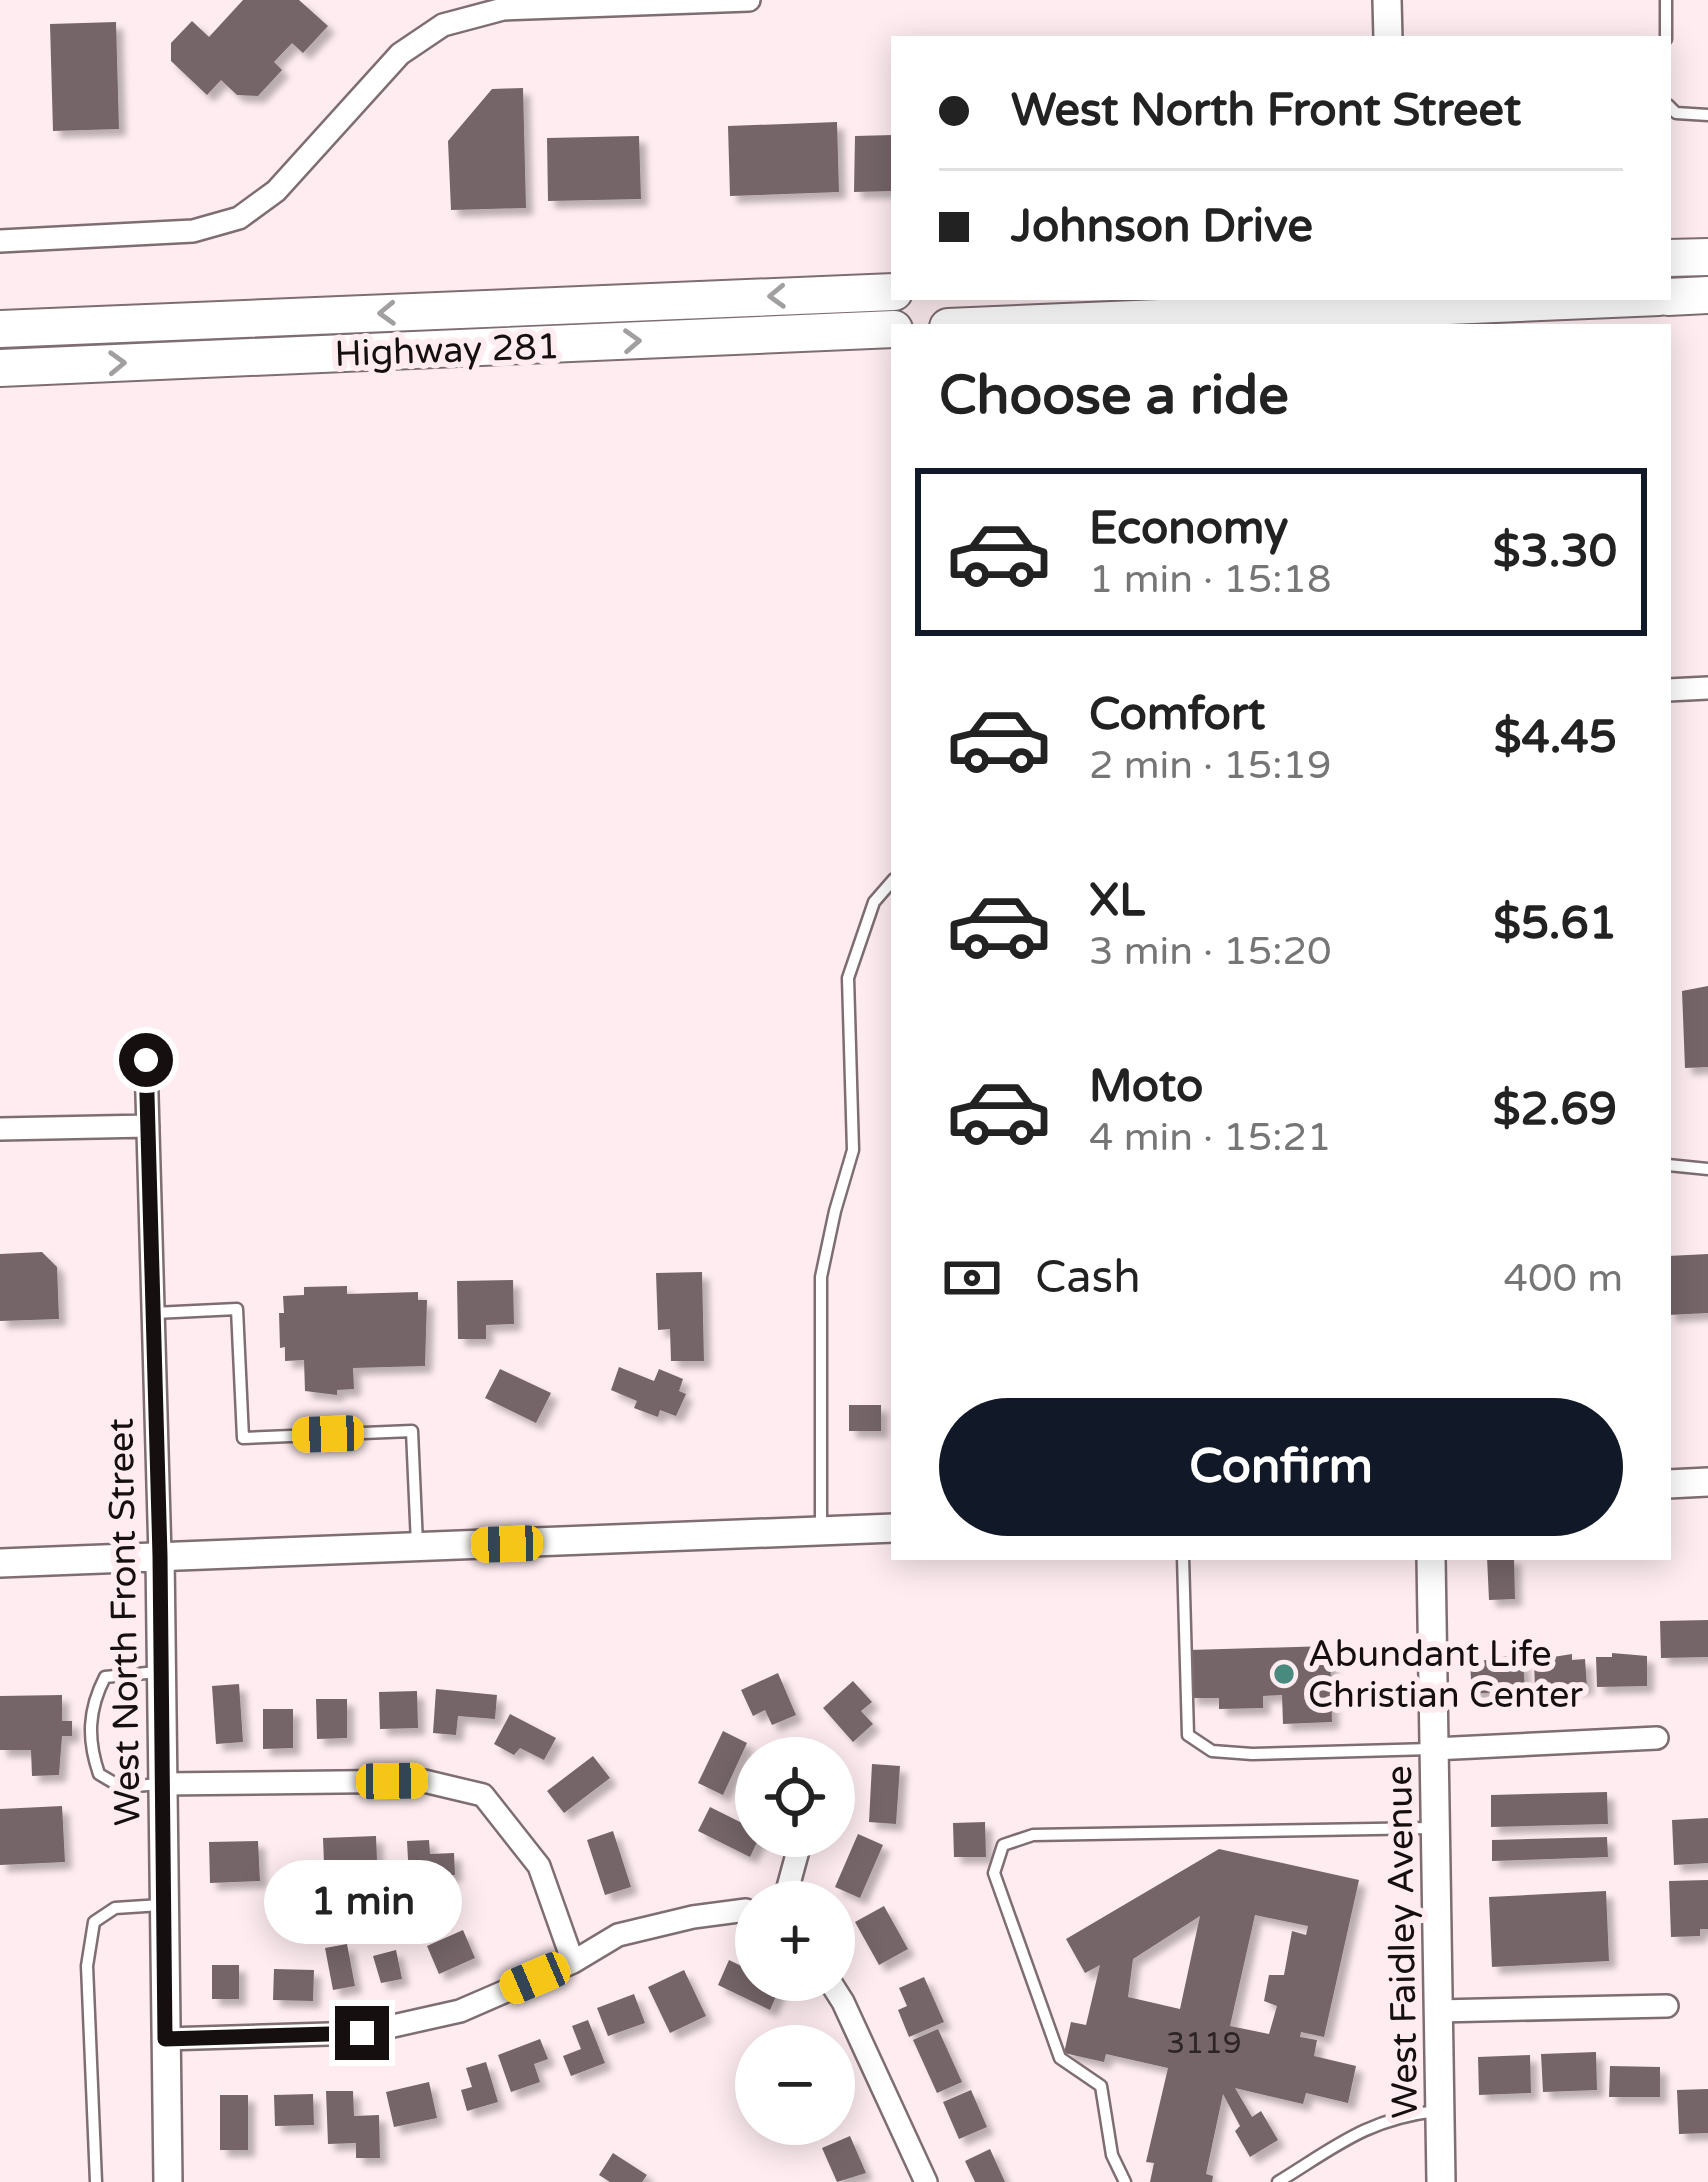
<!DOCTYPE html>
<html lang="en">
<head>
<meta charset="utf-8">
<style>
	:root { --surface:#fff; --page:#f2f2f2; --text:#222; --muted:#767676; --line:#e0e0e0; --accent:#111827 }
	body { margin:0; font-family:"Varela Round",sans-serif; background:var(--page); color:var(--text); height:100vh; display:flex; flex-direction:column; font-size:45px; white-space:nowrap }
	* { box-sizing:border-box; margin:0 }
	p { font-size:39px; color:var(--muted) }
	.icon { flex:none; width:66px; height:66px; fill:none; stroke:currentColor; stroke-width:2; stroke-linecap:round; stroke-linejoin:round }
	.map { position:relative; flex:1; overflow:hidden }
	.panel { position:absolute; left:891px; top:324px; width:780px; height:1236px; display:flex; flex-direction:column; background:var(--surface); border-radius:0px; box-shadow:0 6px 30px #0003 }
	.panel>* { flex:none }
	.top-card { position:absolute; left:891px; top:36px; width:780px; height:264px; border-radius:0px; box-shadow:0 6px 30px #0003; display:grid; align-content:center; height:264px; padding:0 48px; background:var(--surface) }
	.tools { position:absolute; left:735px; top:1737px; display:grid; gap:24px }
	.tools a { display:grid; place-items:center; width:120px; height:120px; border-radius:50%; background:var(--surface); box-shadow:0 6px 30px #0003; font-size:60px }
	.end { position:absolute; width:54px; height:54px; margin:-27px; border:15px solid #150f10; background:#fff; box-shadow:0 0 0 6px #fff }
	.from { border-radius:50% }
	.bubble { position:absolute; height:84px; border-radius:42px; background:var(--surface); box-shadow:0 6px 30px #0003; font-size:39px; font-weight:700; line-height:84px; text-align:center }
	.car { position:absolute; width:36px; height:72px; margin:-36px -18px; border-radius:15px; box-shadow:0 0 9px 3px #0007; background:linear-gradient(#f5c518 24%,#345 0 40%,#f5c518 0 76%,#345 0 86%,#f5c518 0) }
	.top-card b { display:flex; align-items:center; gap:42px; height:114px; font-size:45px }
	.top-card b+b { border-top:3px solid var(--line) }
	.top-card i { width:30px; height:30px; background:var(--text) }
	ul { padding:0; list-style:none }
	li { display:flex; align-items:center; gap:36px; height:168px; margin:0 24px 18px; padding:0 24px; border:6px solid transparent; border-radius:0px }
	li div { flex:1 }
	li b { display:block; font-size:45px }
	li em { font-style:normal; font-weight:700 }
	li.on { border-color:var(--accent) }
	li>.icon { width:108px; height:108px; stroke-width:1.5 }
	h2 { padding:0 48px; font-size:54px; line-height:144px }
	.pay { display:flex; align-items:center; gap:30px; height:132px; padding:0 48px; font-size:45px }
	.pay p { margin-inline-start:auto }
	.action { display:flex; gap:24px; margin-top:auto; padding:24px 48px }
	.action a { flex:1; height:138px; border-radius:72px; background:var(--accent); color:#fff; font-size:48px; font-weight:700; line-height:138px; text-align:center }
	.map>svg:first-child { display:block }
	.building { fill:#756569; fill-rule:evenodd; filter:url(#shadow) }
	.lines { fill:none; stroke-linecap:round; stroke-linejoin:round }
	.lane-casing { stroke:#7e6e72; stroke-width:15 }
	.street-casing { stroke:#7e6e72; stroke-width:26 }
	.secondary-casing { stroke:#7e6e72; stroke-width:32 }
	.highway-casing { stroke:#7e6e72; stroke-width:40 }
	.lane { stroke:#fff; stroke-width:10 }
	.street { stroke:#fff; stroke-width:21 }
	.secondary { stroke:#fff; stroke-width:27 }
	.highway { stroke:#fff; stroke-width:36 }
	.oneway { stroke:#a19f9f }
	.route { stroke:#150f10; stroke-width:15 }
	.poi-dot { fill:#488b7e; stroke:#feecf0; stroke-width:4.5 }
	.labels { text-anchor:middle; stroke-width:12; stroke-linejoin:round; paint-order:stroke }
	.number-label { font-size:30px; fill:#2d2426 }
	.street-label { font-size:36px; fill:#150f10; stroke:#feecf0 }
	.poi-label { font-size:36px; fill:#150f10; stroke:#feecf0; text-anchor:start }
</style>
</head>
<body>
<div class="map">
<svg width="1708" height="2182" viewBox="0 0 1708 2182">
	<defs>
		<filter id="shadow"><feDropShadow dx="7" dy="7" stdDeviation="3" flood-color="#0004"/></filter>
	</defs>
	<rect width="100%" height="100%" fill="#feecf0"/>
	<path class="building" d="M243,0H299L328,26L303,53L292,43L274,62L282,70L258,96L237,95L221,80L207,95L171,61V43L192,21L209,37Z
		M116,22L119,129L53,131L50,24Z
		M523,88L526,208L451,210L448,141L492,89Z
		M837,122L839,192L730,196L728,126Z
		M894,135V191L854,192L855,136Z
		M639,136L641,199L548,201L547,138Z
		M1708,986V1067L1685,1068L1682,991Z
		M42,1252L57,1267L59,1319L0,1321V1254Z
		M1708,1254V1313L1668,1315V1256Z
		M702,1272L704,1361H671L670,1329L658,1330L656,1273Z
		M513,1280L514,1324L486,1325V1339H458L457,1281Z
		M347,1286V1294L418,1292V1300H427L425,1366L353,1368L354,1389L337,1390V1395L305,1391L304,1360L285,1361V1347L280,1348L279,1313H284L283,1296L304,1295V1287Z
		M619,1367L654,1381L659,1369L683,1379L679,1391L686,1394L676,1416L660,1410L658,1417L634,1408L637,1401L611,1390Z
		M500,1369L551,1393L536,1423L485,1398Z
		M849,1405H881V1431H849Z
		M1487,1557H1514L1515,1599L1489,1600Z
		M1708,1620V1657L1661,1658L1660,1621Z
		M1330,1646L1332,1722L1283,1724L1282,1695L1263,1696V1708L1219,1709V1698H1190L1189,1650Z
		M1612,1653L1647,1656V1686L1597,1687L1596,1657H1612Z
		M1572,1654V1660L1585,1659L1587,1688L1535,1690L1534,1660Z
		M1513,1655L1514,1661H1523L1525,1690L1472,1694L1470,1663Z
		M778,1673L796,1715L772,1725L765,1710L753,1716L741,1690Z
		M853,1681L872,1702L861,1711L873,1724L853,1742L823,1708Z
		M239,1684L243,1742L216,1744L212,1686Z
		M436,1689L497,1695L495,1719L458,1716L456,1735L433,1733Z
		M417,1691L418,1728L380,1729L379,1692Z
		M62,1695V1721H72V1736H62L59,1775L32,1776L31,1750H0V1696Z
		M316,1699H347V1738L317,1739Z
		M263,1709H293V1748L263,1749Z
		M510,1714L556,1738L544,1760L520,1748L514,1755L494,1744Z
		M723,1731L747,1743L723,1795L698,1783Z
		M593,1756L610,1778L564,1813L547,1791Z
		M872,1764L900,1766L896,1824L869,1822Z
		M1607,1792L1608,1824L1491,1827V1795Z
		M62,1806L65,1862L0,1865V1809Z
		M710,1807L756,1830V1836H760L750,1857L698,1831Z
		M1708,1818V1863L1674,1865L1672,1820Z
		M985,1822L986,1857H954L953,1823Z
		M613,1831L631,1887L605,1895L587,1840Z
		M858,1834L883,1845L860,1898L835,1887Z
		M376,1836L377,1861L324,1863L323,1838Z
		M1607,1837L1608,1857L1492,1861V1840Z
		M429,1840L430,1854L454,1853L455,1875L409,1877L407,1841Z
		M258,1841L260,1881L210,1883L209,1842Z
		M1219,1849L1359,1880L1324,2037L1301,2032L1300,2037L1317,2040L1314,2056L1356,2066L1348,2103L1306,2093L1303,2104L1235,2088L1252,2117L1261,2111L1278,2140L1250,2157L1235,2131L1240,2126L1223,2094L1206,2174L1213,2176L1212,2182H1150L1154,2163L1146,2162L1168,2068L1106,2054L1104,2062L1064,2053L1071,2022L1086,2025L1100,1965L1085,1973L1066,1939ZM1255,1915L1308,1926L1306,1935L1292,1931L1284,1975H1269L1264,2001L1277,2006L1269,2034L1230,2026ZM1200,1916L1180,2009L1128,1997L1133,1959Z
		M1708,1880V1929H1700V1936L1671,1937L1669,1881Z
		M1606,1891L1609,1961L1492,1967L1489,1897Z
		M884,1906L908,1949L879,1965L855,1922Z
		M463,1930L475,1958L439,1974L427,1946Z
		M347,1944L355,1986L333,1990L325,1948Z
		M396,1950L402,1979L381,1983L373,1956Z
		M729,1960L756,1973V1980L781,1985L770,2010L718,1985Z
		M212,1965H239V1999H212Z
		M274,1969L314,1970L313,2001L273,2000Z
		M684,1970L706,2016L670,2033L648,1987Z
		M924,1977L944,2022L909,2037L898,2010L907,2006L899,1988Z
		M634,1994L645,2023L608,2036L597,2008Z
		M588,2020L605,2063L571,2076L563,2056L581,2049L572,2026Z
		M938,2029L962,2082L937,2093L913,2040Z
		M540,2039L548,2059L534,2064L540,2082L511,2092L498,2055Z
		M1596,2052L1597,2090L1543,2092L1541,2054Z
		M1530,2055L1531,2093L1479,2095L1478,2057Z
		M486,2062L498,2102L467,2111L461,2090L472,2087L466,2068Z
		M1610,2066L1660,2067V2097H1609Z
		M429,2082L437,2118L394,2127L386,2092Z
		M1708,2089V2133L1679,2134L1677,2090Z
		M971,2090L987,2127L959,2139L943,2102Z
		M326,2091H353L354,2116L379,2115L380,2158H356V2143L328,2144Z
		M313,2094L314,2125L275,2126L274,2095Z
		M220,2095H248V2150H220Z
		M850,2136L866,2173L837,2182L822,2148Z
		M990,2149L1005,2182H975L965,2161Z
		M613,2153L647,2175L642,2182H610L599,2175Z"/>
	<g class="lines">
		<g class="lane-casing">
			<path id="lane" d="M1666,0V39
				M1668,105L1676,113L1708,115
				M1668,1165L1708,1169
				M154,1313L237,1309L243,1438L412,1431L417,1544
				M821,1531V1277L835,1211L853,1150L848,978L874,902L894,879
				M1183,1557L1188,1735L1212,1751L1252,1754L1431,1749
				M157,1672L105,1677C88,1710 87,1739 99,1774L121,1787L161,1784
				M96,2182L87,1966L94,1922L115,1908L161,1905
				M1125,2182L1112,2155L1101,2086L1060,2058L994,1873L1003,1845L1033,1835L1432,1828
				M1278,2182C1335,2147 1367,2119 1436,2111"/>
		</g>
		<g class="street-casing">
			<path id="street" d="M0,241L193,231L239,218L276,191L400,54L443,25L503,9L749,0
				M1668,690L1708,688
				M146,1060L160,1556
				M0,1129L148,1126
				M1434,1749L1657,1738
				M161,1784L424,1781L483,1795L539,1866L573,1962
				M784,1902L802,1836
				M829,1980L843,2002L926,2182
				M1438,2011L1667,2006
				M165,2039L362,2033L460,2011L573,1962L618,1935L693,1917L746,1910L756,1914"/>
		</g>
		<g class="secondary-casing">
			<path id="secondary" d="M1387,0L1388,39
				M1668,1484L1708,1482
				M160,1556L168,2182
				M1431,1557L1441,2182
				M0,1563L894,1528"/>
		</g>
		<g class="highway-casing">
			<path id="highway" d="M1668,258L1708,257
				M1668,297L1708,295
				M948,327L1659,297
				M0,329L894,292
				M0,368L894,329"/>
		</g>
		<use href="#lane" class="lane"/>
		<use href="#street" class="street"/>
		<use href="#secondary" class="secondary"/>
		<use href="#highway" class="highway"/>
	</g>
	<defs><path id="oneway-chevron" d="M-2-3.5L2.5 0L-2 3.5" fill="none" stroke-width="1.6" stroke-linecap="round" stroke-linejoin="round" transform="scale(3)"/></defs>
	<g class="oneway">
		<use href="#oneway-chevron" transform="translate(777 296) rotate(178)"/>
		<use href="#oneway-chevron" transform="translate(387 313) rotate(178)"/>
		<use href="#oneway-chevron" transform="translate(632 341) rotate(-3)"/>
		<use href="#oneway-chevron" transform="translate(117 363) rotate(-2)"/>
	</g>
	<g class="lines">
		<path class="route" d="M146,1060L160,1556L165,2039L362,2033"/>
	</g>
	<circle class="poi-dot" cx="1284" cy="1674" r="12"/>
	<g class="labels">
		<g class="number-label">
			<text x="1204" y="2053">3119</text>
		</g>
		<g class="street-label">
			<text transform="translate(447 349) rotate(-2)" y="13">Highway 281</text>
			<text transform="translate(123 1622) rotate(-91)" y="13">West North Front Street</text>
			<text transform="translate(1401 1942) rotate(-91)" y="13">West Faidley Avenue</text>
		</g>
		<g class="poi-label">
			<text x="1308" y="1666">Abundant Life<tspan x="1308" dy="41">Christian Center</tspan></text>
		</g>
	</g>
</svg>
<div class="tools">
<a><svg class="icon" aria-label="locate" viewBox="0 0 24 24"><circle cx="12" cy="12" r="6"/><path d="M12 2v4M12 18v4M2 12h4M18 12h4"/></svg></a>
<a>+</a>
<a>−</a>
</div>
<i class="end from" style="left:146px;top:1060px"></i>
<i class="end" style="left:362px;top:2033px"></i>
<div class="bubble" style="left:264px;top:1860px;width:198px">1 min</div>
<i class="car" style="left:328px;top:1434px;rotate:268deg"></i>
<i class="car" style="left:507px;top:1544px;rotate:268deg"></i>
<i class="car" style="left:392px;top:1781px;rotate:89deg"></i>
<i class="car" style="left:535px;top:1978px;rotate:247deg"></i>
<div class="top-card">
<b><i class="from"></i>West North Front Street</b>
<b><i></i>Johnson Drive</b>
</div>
<section class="panel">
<h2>Choose a ride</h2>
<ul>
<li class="on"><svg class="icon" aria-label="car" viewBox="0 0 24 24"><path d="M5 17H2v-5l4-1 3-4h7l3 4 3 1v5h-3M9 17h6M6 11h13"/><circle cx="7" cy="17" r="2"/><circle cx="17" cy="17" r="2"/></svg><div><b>Economy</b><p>1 min · 15:18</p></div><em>$3.30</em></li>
<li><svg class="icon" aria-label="car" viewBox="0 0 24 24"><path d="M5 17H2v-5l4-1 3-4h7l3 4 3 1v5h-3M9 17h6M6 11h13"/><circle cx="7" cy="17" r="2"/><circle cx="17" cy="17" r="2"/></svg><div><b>Comfort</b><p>2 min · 15:19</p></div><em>$4.45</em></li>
<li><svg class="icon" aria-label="car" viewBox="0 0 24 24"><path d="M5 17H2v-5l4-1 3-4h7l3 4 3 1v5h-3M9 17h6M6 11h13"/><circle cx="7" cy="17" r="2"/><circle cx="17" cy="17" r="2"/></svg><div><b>XL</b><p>3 min · 15:20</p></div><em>$5.61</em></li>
<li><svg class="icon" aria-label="car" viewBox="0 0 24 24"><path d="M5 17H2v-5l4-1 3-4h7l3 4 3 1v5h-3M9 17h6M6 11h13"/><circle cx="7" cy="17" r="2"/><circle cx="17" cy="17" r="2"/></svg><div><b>Moto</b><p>4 min · 15:21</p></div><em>$2.69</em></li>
</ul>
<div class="pay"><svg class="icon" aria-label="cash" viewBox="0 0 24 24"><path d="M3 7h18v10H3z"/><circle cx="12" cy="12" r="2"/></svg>Cash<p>400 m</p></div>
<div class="action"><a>Confirm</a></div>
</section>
</div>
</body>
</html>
